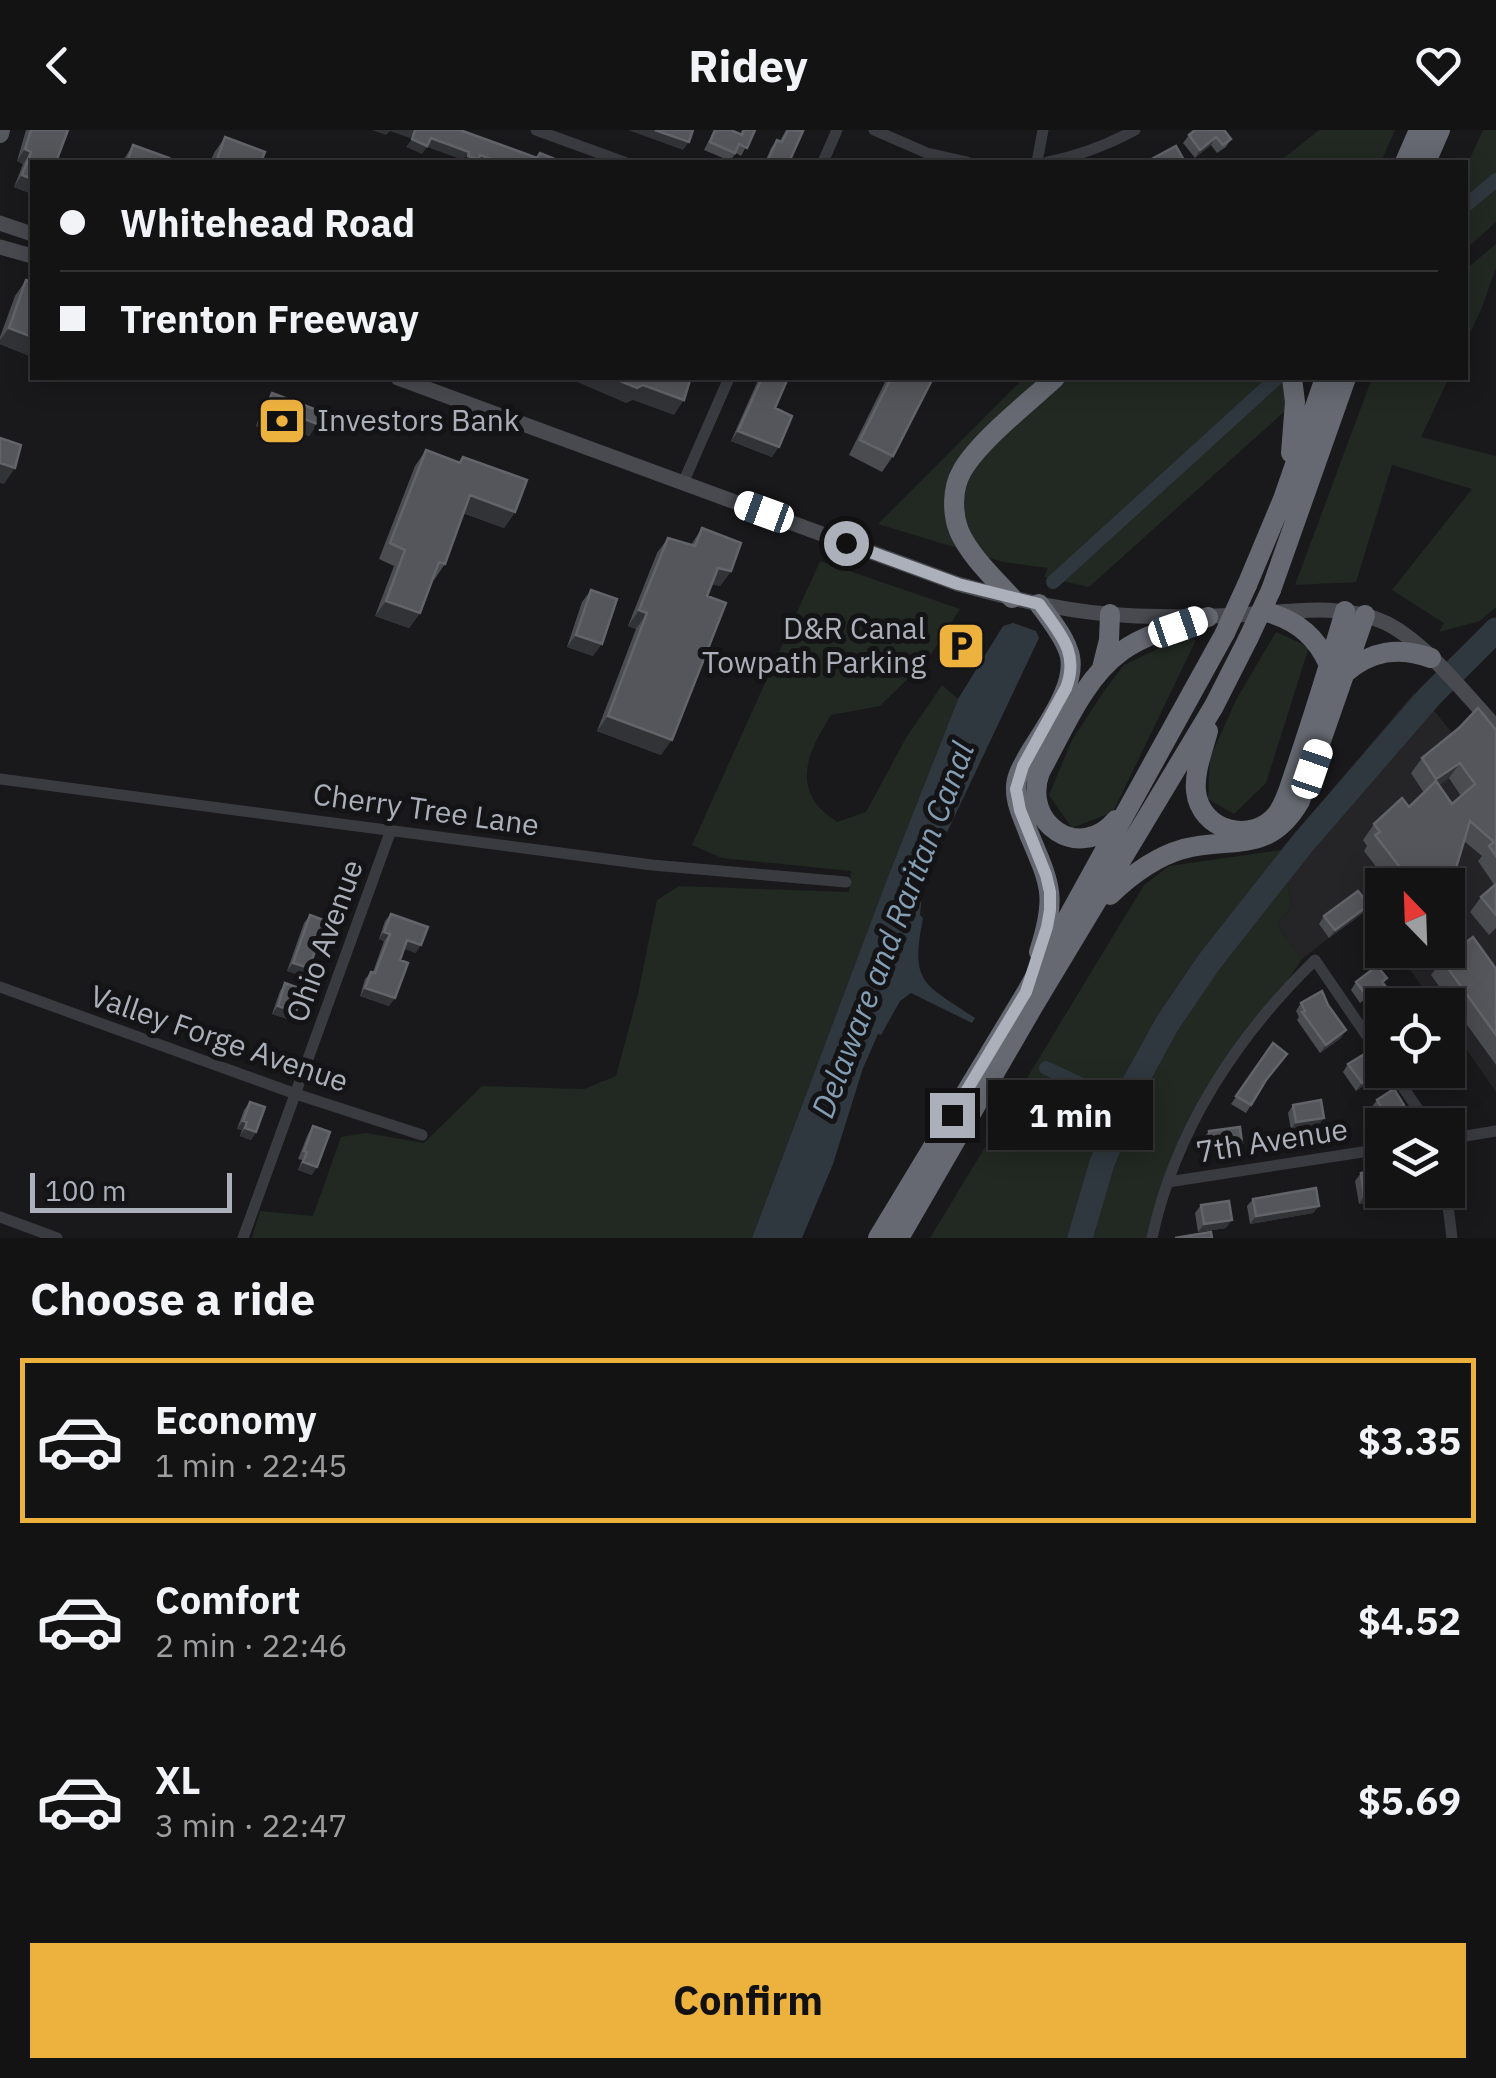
<!DOCTYPE html>
<html lang="en">
<head>
<meta charset="utf-8">
<style>
	:root { --surface:#131314; --page:#1c1c1d; --text:#f1f3f6; --muted:#9d9ea0; --line:#323234; --accent:#edb13e }
	body { margin:0; font-family:"IBM Plex Sans",sans-serif; background:var(--page); color:var(--text); height:100vh; display:flex; flex-direction:column; font-size:38px; white-space:nowrap }
	* { box-sizing:border-box; margin:0 }
	p { font-size:32px; color:var(--muted) }
	.icon { flex:none; width:55px; height:55px; fill:none; stroke:currentColor; stroke-width:2; stroke-linecap:round; stroke-linejoin:round }
	.map { position:relative; height:1108px; overflow:hidden }
	.details { display:flex; flex-direction:column; background:var(--surface); flex:1 }
	.details>* { flex:none }
	.guide { position:absolute; left:30px; top:30px; width:1438px; height:220px; border-radius:0px; box-shadow:0 5px 25px #0003,0 0 0 2px var(--line); display:grid; align-content:center; height:220px; padding:0 30px; background:var(--surface) }
	.needle { width:65px; rotate:337deg }
	.controls { position:absolute; left:1365px; top:738px; display:grid; gap:20px }
	.controls a { display:grid; place-items:center; width:100px; height:100px; border-radius:0px; background:var(--surface); box-shadow:0 5px 25px #0003,0 0 0 2px var(--line); font-size:50px }
	.scale { position:absolute; left:30px; bottom:25px; width:202px; box-sizing:border-box; padding-left:10px; border:5px solid #abb0ba; border-top:0; font-size:28px; line-height:35px; white-space:nowrap; color:#abb0ba; -webkit-text-stroke:8px #141416; paint-order:stroke }
	.end { position:absolute; width:45px; height:45px; margin:-22px; border:12px solid #abb0ba; background:#111; box-shadow:0 0 0 5px #111 }
	.from { border-radius:50% }
	.bubble { position:absolute; height:70px; border-radius:0px; background:var(--surface); box-shadow:0 5px 25px #0003,0 0 0 2px var(--line); font-size:32px; font-weight:700; line-height:70px; text-align:center }
	.car { position:absolute; width:30px; height:60px; margin:-30px -15px; border-radius:12px; box-shadow:0 0 8px 2px #0007; background:linear-gradient(#fff 24%,#345 0 40%,#fff 0 76%,#345 0 86%,#fff 0) }
	.guide b { display:flex; align-items:center; gap:35px; height:95px; font-size:38px }
	.guide b+b { border-top:2px solid var(--line) }
	.guide i { width:25px; height:25px; background:var(--text) }
	ul { padding:0; list-style:none }
	li { display:flex; align-items:center; gap:30px; height:165px; margin:0 20px 15px; padding:0 10px; border:5px solid transparent; border-radius:0px }
	li div { flex:1 }
	li b { display:block; font-size:38px }
	li em { font-style:normal; font-weight:700 }
	li.active { border-color:var(--accent) }
	li>.icon { width:90px; height:90px; stroke-width:1.5 }
	h2 { padding:0 30px; font-size:45px; line-height:120px }
	.action { display:flex; gap:20px; margin-top:auto; padding:20px 30px }
	.action a { flex:1; height:115px; border-radius:0px; background:var(--accent); color:#111; font-size:40px; font-weight:700; line-height:115px; text-align:center }
	header { display:flex; justify-content:space-between; align-items:center; height:130px; padding:0 30px; background:var(--surface); font-size:45px; font-weight:700 }
	.map>svg:first-child { display:block }
	.built { fill:#252528 }
	.green { fill:#212922 }
	.water { fill:#2f383f }
	.lines { fill:none; stroke-linecap:round; stroke-linejoin:round }
	.canal { stroke:#2f383f; stroke-width:14 }
	.river { stroke:#2f383f; stroke-width:25 }
	.street { stroke:#3a3b40; stroke-width:11 }
	.secondary { stroke:#484a50; stroke-width:15 }
	.primary { stroke:#56585f; stroke-width:18 }
	.highway { stroke:#666971; stroke-width:20 }
	.highway-bridge { stroke:#666971; stroke-width:20 }
	.wall { fill:#4a4c50; fill-rule:evenodd }
	.shaded-wall { fill:#323336 }
	.building { fill:#55565b; stroke:#62646a; stroke-width:2.5 }
	.route { stroke:#abb0ba; stroke-width:12 }
	.labels { text-anchor:middle; stroke-width:10; stroke-linejoin:round; paint-order:stroke }
	.poi-label { font-size:30px; fill:#abb0ba; stroke:#141416; text-anchor:start }
	.street-label { font-size:30px; fill:#abb0ba; stroke:#141416 }
	.water-label { font-size:32px; font-style:italic; fill:#849eb4; stroke:#141416 }
</style>
</head>
<body>
<header><svg class="icon" aria-label="back" viewBox="0 0 24 24"><path d="M15 5l-7 7 7 7"/></svg>Ridey<svg class="icon" aria-label="heart" viewBox="0 0 24 24"><path d="M12 20l-8-8c-3-5 5-10 8-4 3-6 11-1 8 4z"/></svg></header>
<div class="map">
<svg width="1496" height="1108" viewBox="0 0 1496 1108">
	<rect width="100%" height="100%" fill="#19191b"/>
	<path class="built" d="M1414,563L1436,583L1496,658V962L1448,893V875H1435L1396,820H1448V755H1382V801L1366,779L1302,829L1277,794L1292,776L1281,720Z"/>
	<path class="green" d="M1319,0H1395L1381,32H1279Z
		M1483,0H1496V92L1465,120V39Z
		M1496,114V138L1481,180L1465,213V140Z
		M1024,248H1298L1285,281L1089,457L1044,447L1048,438L1003,432L878,394Z
		M1372,248H1449L1421,307L1496,326V477L1480,491L1439,502L1444,493L1392,460L1472,359L1392,335L1356,452L1295,455Z
		M820,431L960,479L928,529L880,576L831,585C814,613 794,646 818,676C823,682 831,687 837,692L866,682L906,608L942,555L958,569L886,752L752,1108H252L260,1081L313,1086L341,1007L366,1003L424,1013L482,956L584,959L616,946L638,864L657,770L679,756L849,762L851,741L722,728L692,715Z
		M1276,502L1309,517L1266,653L1234,684L1208,669L1210,628L1236,570Z
		M1183,507L1196,510L1113,682L1072,698L1049,665L1072,610L1104,561L1124,535Z
		M1281,720L1292,776L1277,794L1302,829L1182,1005L1155,1108H930L1144,755L1169,736Z"/>
	<path class="water" d="M1013,493L1036,501L1039,508L923,753L920,785L923,788C910,854 923,853 975,888L972,893L911,863L900,871L881,905L878,904L863,938L833,1034L802,1108H752L886,752L958,569L1003,496Z"/>
	<g class="lines">
		<path class="canal" d="M1465,76L1496,50
			M1053,452L1277,248
			M1046,938L1125,975"/>
		<path class="river" d="M1080,1108L1102,1033L1133,956L1167,894L1209,832L1302,714L1430,566L1496,500"/>
		<path class="street" d="M536,0L624,32
			M874,0L927,23L967,32
			M823,32L837,0
			M1037,32L1043,0
			M1048,32C1079,26 1107,15 1135,0
			M683,353L729,248
			M0,649L652,735L846,752
			M0,857L296,964L422,1005
			M1391,940L1429,995
			M1448,1009L1496,1001
			M1168,1052L1382,1019
			M1446,1060L1452,1108
			M0,1087L57,1108
			M243,1108L391,700
			M1152,1108C1175,1000 1237,906 1315,830L1382,928"/>
		<path class="secondary" d="M0,93L32,104
			M0,117L32,126
			M398,248L958,454C1017,470 1075,484 1137,486C1170,487 1203,487 1236,485C1284,483 1340,471 1386,493C1426,513 1465,564 1496,597"/>
		<path class="primary" d="M0,4L1,0"/>
		<path class="highway" d="M1405,32L1419,0
			M1426,32L1440,0
			M1291,323L1295,272L1292,248
			M1247,455L1283,369L1325,248
			M1271,460L1346,248
			M1012,468C994,448 970,426 959,401C952,383 952,358 962,341C979,311 1029,272 1055,248
			M1270,483C1299,492 1317,508 1329,535
			M1102,538L1109,510L1110,484
			M1345,543C1371,521 1398,516 1431,528
			M1208,601C1203,620 1194,642 1196,661C1200,701 1252,715 1277,684C1287,671 1291,651 1297,635C1314,584 1330,533 1345,481
			M1116,690C1080,733 1021,694 1040,642C1063,601 1083,549 1122,521C1147,503 1179,496 1208,487
			M1110,765C1131,745 1155,727 1183,719C1233,706 1269,725 1300,671L1365,485
			M1039,822C1057,766 1051,756 1029,704C1024,690 1016,675 1016,660C1015,647 1023,635 1029,624C1045,597 1081,551 1068,520C1062,503 1049,488 1039,474
			M878,1108L1026,863L1225,503
			M899,1108L1034,875L1214,576L1248,509"/>
		<path class="highway-bridge" d="M1225,503L1247,455
			M1248,509L1271,460"/>
	</g>
	<path class="wall" d="M26,0H68L32,32V64L14,57L23,34L17,31Z
		M714,0H731L740,4L742,0H755L741,26L736,23L730,31L704,20Z
		M786,0H801L789,32H765L771,18L777,10L780,11Z
		M1189,5L1231,9L1226,17L1217,23L1211,15L1195,28L1183,13Z
		M225,7L261,32H210L214,23Z
		M133,15L167,32H122Z
		M26,150L32,152V227L0,214V207L15,166Z
		M759,248H788L775,278L772,327L731,311Z
		M887,248H933L893,326L882,342L849,325Z
		M272,263L317,294L309,306L291,299L285,307L256,296L264,275Z
		M426,320L515,382L504,398L463,383L445,434L434,450L432,449L420,483L409,498L375,486L394,436L379,429L415,336Z
		M702,398L731,441L720,456L712,454L707,466L661,625L597,601L636,499L628,496L657,423L668,408L691,415Z
		M591,460L593,526L567,517L582,472Z
		M1496,600V798L1489,805L1470,782L1481,767L1495,756L1478,731L1482,726L1464,711L1451,755L1452,789L1448,792V755H1390L1364,721L1367,716L1363,710L1374,694L1409,677L1424,663L1411,643L1422,628ZM1449,648L1461,666L1452,674L1439,655Z
		M1363,783L1329,808L1319,794L1324,786Z
		M391,784L416,823L404,818L389,876L360,866L365,849L371,842H373L384,811L379,809L385,791Z
		M310,785L303,846L287,841L304,793Z
		M1442,830L1496,839V935L1431,845Z
		M1387,848L1384,853L1382,895L1364,870L1360,873L1351,860L1356,852Z
		M285,853L291,890L272,884L280,861Z
		M1301,873L1341,908L1320,923L1297,890L1299,887L1296,881Z
		M1273,913L1264,954L1246,983L1231,974Z
		M1348,934L1370,951L1356,961L1343,942Z
		M1377,970L1398,983L1381,993L1371,978Z
		M250,972L256,1002L251,1010L240,1006L242,1000L237,999L244,980Z
		M1293,975L1318,996L1291,1000L1288,983Z
		M313,996L312,1045L298,1040L302,1030L298,1029L308,1004Z
		M1209,1001L1236,1021L1205,1024L1203,1009Z
		M1361,1043L1374,1072L1359,1074L1355,1051Z
		M1394,1060H1428L1413,1062L1408,1069L1396,1071Z
		M1253,1069L1319,1076L1313,1083L1250,1094L1247,1076Z
		M1201,1075L1226,1098L1198,1102L1195,1083Z"/>
	<path class="shaded-wall" d="M372,0H416L410,8L390,1L386,5Z
		M628,0H655L689,12L683,20Z
		M1216,7L1211,15L1195,28L1200,20Z
		M431,8L469,22L463,30L427,17L422,24L406,17L412,9Z
		M25,19L31,22L23,34L17,31Z
		M480,25L499,32H463L468,26Z
		M22,45L32,49V64L14,57Z
		M9,198L32,207V227L0,214V210Z
		M568,248H613L643,255L684,270L674,285L633,270L626,273Z
		M264,284L297,286L317,294L309,306L291,299L285,307L256,296Z
		M738,301L779,317L772,327L731,311Z
		M0,333L15,338L4,354L0,353Z
		M470,365L515,382L504,398L459,381Z
		M718,438L731,441L720,456L708,453Z
		M386,471L420,483L409,498L375,486Z
		M639,480L647,483L636,499L628,496Z
		M576,505L602,514L593,526L567,517Z
		M608,586L672,610L661,625L597,601Z
		M1460,633L1449,648L1425,665L1436,649Z
		M1463,773L1452,789L1448,792V783Z
		M1369,775L1363,783L1329,808L1335,800Z
		M384,802L390,804L384,811L379,809Z
		M407,810L421,815L416,823L402,818Z
		M293,833L309,838L303,846L287,841Z
		M365,858L395,868L389,876L360,866Z
		M278,876L296,882L291,890L272,884Z
		M1346,900L1341,908L1320,923L1326,915Z
		M1376,943L1370,951L1356,961L1362,953Z
		M1404,975L1398,983L1381,993L1386,986Z
		M1324,988L1318,996L1291,1000L1296,992Z
		M243,991L247,992L242,1000L237,999Z
		M245,998L256,1002L251,1010L240,1006Z
		M1242,1013L1236,1021L1205,1024L1211,1016Z
		M303,1032L317,1037L312,1045L298,1040Z
		M1410,1060H1428L1413,1062L1408,1069L1396,1071L1401,1063Z
		M1380,1064L1374,1072L1359,1074L1364,1066Z
		M1319,1076L1313,1083L1250,1094L1256,1086Z
		M1232,1090L1226,1098L1198,1102L1204,1094Z"/>
	<path class="building" d="M31,0H68L56,32H32V49L22,45L31,22L25,19Z
		M415,0H460L537,28L540,23L562,32H499L480,25L479,29L468,26L469,22L431,8L427,16L412,9Z
		M655,0H693L689,12Z
		M715,0H731L742,5L744,0H755L747,18L739,14L735,23L710,12Z
		M788,0L803,1L789,32H767L777,10L782,12Z
		M1195,0H1224L1231,9L1223,15L1216,7L1200,20L1189,5Z
		M225,7L265,22L261,32H216Z
		M133,15L169,28L167,32H127Z
		M1176,16L1185,32H1146Z
		M26,150L32,152V207L9,198Z
		M613,248H683L690,250L684,270L643,255L637,258Z
		M762,248H788L775,278L792,286L779,317L738,301Z
		M891,248H933L893,326L860,310Z
		M272,263L322,282L317,294L297,286L294,295L264,284Z
		M0,308L21,315L15,338L0,333Z
		M426,320L460,333L463,327L527,350L515,382L470,365L445,434L439,432L420,483L386,471L405,420L390,413Z
		M702,398L741,413L731,441L718,438L707,466L726,473L672,610L608,586L647,483L639,480L668,408L695,416Z
		M591,460L617,469L602,514L576,505Z
		M1478,578L1496,600V726L1489,716L1494,712L1470,691L1451,755L1463,773L1448,783V755H1414L1375,705L1380,702L1374,694L1402,668L1409,677L1436,651L1452,674L1475,654L1460,633L1436,649L1422,628L1459,598Z
		M1496,754V785L1481,767Z
		M1358,761L1369,775L1335,800L1324,786Z
		M391,784L428,797L421,815L407,810L400,830L408,833L395,868L365,858L371,842L375,843L390,804L384,802Z
		M310,785L326,791L309,838L293,833Z
		M1473,807L1496,839V905L1442,830Z
		M1377,836L1387,848L1382,852L1401,875H1382V880L1369,862L1366,865L1356,852Z
		M285,853L304,860L296,882L278,876Z
		M1322,861L1328,875L1346,900L1326,915L1302,882L1305,881L1301,873Z
		M1273,913L1287,924L1266,950L1251,975L1236,966Z
		M1363,925L1376,943L1362,953L1348,934Z
		M1394,959L1404,975L1386,986L1377,970Z
		M1321,970L1324,988L1296,992L1293,975Z
		M250,972L265,977L256,1002L245,998L247,992L243,991Z
		M313,996L330,1002L317,1037L303,1032L307,1022L304,1021Z
		M1240,997L1242,1013L1211,1016L1209,1001Z
		M1376,1041L1380,1064L1364,1066L1361,1043Z
		M1316,1058L1319,1076L1256,1086L1253,1069Z
		M1229,1071L1232,1090L1204,1094L1201,1075Z
		M1211,1102L1212,1108H1175Z"/>
	<g class="lines">
		<path class="route" d="M846,413L958,454L1039,474C1059,503 1080,522 1066,558L1023,636L1016,659L1020,680L1046,745L1050,762V780L1047,797L1026,862L952,985"/>
	</g>
	<defs>
		<g id="bank-square" transform="scale(2.5)"><rect x="-9" y="-9" width="18" height="18" rx="4" fill="#edb13e" stroke="#141416"/><path d="M-6-4H6V4H-6ZM0-2.3a2.3 2.3 0 1 0 0 4.6a2.3 2.3 0 1 0 0-4.6Z" fill="#111"/></g>
		<g id="parking-square" transform="scale(2.5)"><rect x="-9" y="-9" width="18" height="18" rx="4" fill="#edb13e" stroke="#141416"/><path d="M-3.5-5.5H1a3.5 3.5 0 0 1 0 7H-1V5.5H-3.5ZM-1-3.4V-.6H.8a1.4 1.4 0 0 0 0-2.8Z" fill="#111"/></g>
	</defs>
	<g fill-rule="evenodd">
		<use href="#bank-square" x="282" y="291"/>
		<use href="#parking-square" x="961" y="516"/>
	</g>
	<g class="labels">
		<g class="poi-label">
			<text x="317" y="301">Investors Bank</text>
			<text x="926" y="509" text-anchor="end">D&amp;R Canal<tspan x="926" dy="34">Towpath Parking</tspan></text>
		</g>
		<g class="street-label">
			<text transform="translate(426 680) rotate(8)" y="10">Cherry Tree Lane</text>
			<text transform="translate(325 811) rotate(-70)" y="10">Ohio Avenue</text>
			<text transform="translate(219 909) rotate(19)" y="10">Valley Forge Avenue</text>
			<text transform="translate(1272 1011) rotate(-9)" y="10">7th Avenue</text>
		</g>
		<g class="water-label">
			<text transform="translate(893 800) rotate(-69)" y="11">Delaware and Raritan Canal</text>
		</g>
	</g>
</svg>
<div class="controls">
<a><svg class="needle" viewBox="-14 -14 28 28"><path d="M0-13l5 13h-10z" fill="#e53935"/><path d="M0 13l5-13h-10z" fill="#9d9ea0"/></svg></a>
<a><svg class="icon" aria-label="locate" viewBox="0 0 24 24"><circle cx="12" cy="12" r="6"/><path d="M12 2v4M12 18v4M2 12h4M18 12h4"/></svg></a>
<a><svg class="icon" aria-label="layers" viewBox="0 0 24 24"><path d="M12 4l9 5-9 5-9-5zM3 14l9 5 9-5"/></svg></a>
</div>
<div class="scale">100 m</div>
<i class="end from" style="left:846px;top:413px"></i>
<i class="end" style="left:952px;top:985px"></i>
<div class="bubble" style="left:988px;top:950px;width:165px">1 min</div>
<i class="car" style="left:764px;top:382px;rotate:290deg"></i>
<i class="car" style="left:1178px;top:497px;rotate:71deg"></i>
<i class="car" style="left:1312px;top:639px;rotate:19deg"></i>
<div class="guide">
<b><i class="from"></i>Whitehead Road</b>
<b><i></i>Trenton Freeway</b>
</div>
</div>
<section class="details">
<h2>Choose a ride</h2>
<ul>
<li class="active"><svg class="icon" aria-label="car" viewBox="0 0 24 24"><path d="M5 17H2v-5l4-1 3-4h7l3 4 3 1v5h-3M9 17h6M6 11h13"/><circle cx="7" cy="17" r="2"/><circle cx="17" cy="17" r="2"/></svg><div><b>Economy</b><p>1 min · 22:45</p></div><em>$3.35</em></li>
<li><svg class="icon" aria-label="car" viewBox="0 0 24 24"><path d="M5 17H2v-5l4-1 3-4h7l3 4 3 1v5h-3M9 17h6M6 11h13"/><circle cx="7" cy="17" r="2"/><circle cx="17" cy="17" r="2"/></svg><div><b>Comfort</b><p>2 min · 22:46</p></div><em>$4.52</em></li>
<li><svg class="icon" aria-label="car" viewBox="0 0 24 24"><path d="M5 17H2v-5l4-1 3-4h7l3 4 3 1v5h-3M9 17h6M6 11h13"/><circle cx="7" cy="17" r="2"/><circle cx="17" cy="17" r="2"/></svg><div><b>XL</b><p>3 min · 22:47</p></div><em>$5.69</em></li>
</ul>
<div class="action"><a>Confirm</a></div>
</section>
</body>
</html>
